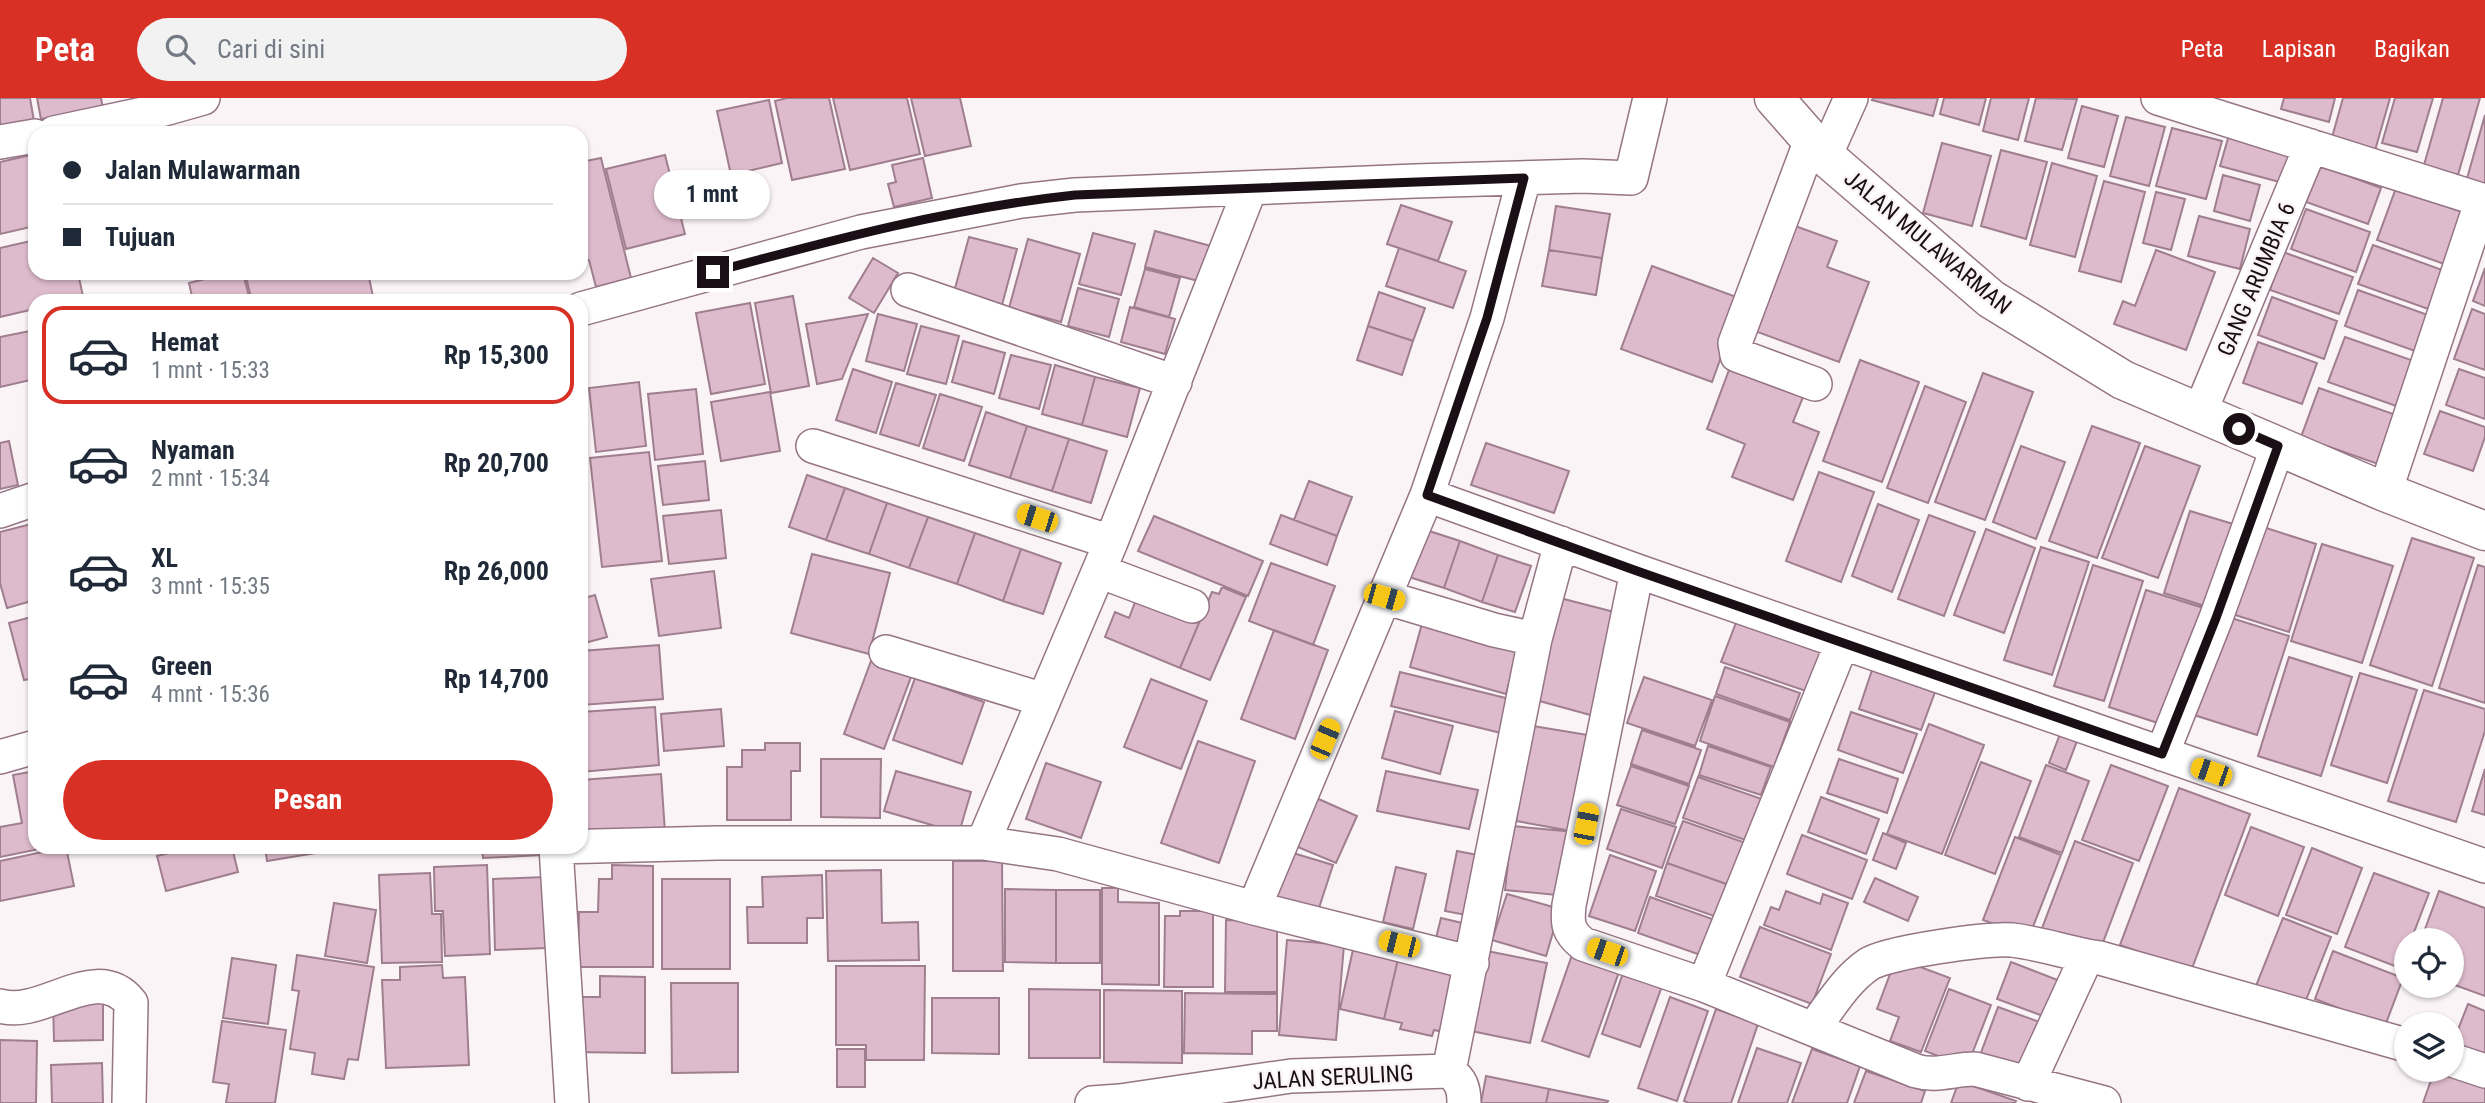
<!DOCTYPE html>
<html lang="id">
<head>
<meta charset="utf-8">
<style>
	:root { --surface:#fff; --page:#f2f2f3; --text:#1f2937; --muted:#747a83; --line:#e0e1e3; --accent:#d93025 }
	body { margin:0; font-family:"Roboto Condensed",sans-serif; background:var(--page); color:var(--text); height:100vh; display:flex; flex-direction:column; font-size:26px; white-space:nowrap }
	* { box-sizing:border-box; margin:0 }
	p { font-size:23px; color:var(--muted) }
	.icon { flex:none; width:38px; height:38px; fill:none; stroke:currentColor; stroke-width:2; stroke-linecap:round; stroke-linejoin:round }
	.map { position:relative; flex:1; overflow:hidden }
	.side { position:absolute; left:28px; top:196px; width:560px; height:560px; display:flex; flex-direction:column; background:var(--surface); border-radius:21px; box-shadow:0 2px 5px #0004 }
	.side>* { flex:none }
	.guide { position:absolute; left:28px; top:28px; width:560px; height:154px; border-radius:21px; box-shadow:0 2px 5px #0004; display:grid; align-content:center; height:154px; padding:0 35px; background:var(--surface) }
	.fabs { position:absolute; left:2394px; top:830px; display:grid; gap:14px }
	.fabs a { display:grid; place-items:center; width:70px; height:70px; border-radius:50%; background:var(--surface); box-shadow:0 2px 5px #0004; font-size:35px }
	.end { position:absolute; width:32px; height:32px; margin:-16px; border:9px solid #1b0f16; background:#fff; box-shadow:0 0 0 4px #fff }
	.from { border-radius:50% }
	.bubble { position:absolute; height:49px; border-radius:24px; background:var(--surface); box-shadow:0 2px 5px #0004; font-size:23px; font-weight:700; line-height:49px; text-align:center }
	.car { position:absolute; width:21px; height:42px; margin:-21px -10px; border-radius:9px; box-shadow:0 0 5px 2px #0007; background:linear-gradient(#f5c518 24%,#345 0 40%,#f5c518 0 76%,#345 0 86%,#f5c518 0) }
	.guide b { display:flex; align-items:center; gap:24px; height:66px; font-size:26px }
	.guide b+b { border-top:2px solid var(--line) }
	.guide i { width:18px; height:18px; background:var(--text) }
	ul { padding:12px 0 0; list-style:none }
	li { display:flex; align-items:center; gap:21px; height:98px; margin:0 14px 10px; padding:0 21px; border:4px solid transparent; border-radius:21px }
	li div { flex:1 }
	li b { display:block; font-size:26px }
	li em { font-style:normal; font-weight:700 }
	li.selected { border-color:var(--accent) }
	li>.icon { width:63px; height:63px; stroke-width:1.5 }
	.action { display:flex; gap:14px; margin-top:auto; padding:14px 35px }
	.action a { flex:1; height:80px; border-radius:42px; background:var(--accent); color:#fff; font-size:28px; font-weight:700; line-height:80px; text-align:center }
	header { display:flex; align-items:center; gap:42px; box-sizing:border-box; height:98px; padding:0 35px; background:var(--accent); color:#fff }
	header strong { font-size:33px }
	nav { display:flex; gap:38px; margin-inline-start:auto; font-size:24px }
	.search { width:490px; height:63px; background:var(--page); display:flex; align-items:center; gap:18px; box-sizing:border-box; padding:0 24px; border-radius:38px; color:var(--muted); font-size:26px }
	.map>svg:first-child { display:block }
	.building { fill:#debbcc; stroke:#9f7e8e; stroke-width:2 }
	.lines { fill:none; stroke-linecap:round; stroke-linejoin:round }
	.street-casing { stroke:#957585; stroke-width:36 }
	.secondary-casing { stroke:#957585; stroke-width:41 }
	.street { stroke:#fff; stroke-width:33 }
	.secondary { stroke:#fff; stroke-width:38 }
	.route { stroke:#1b0f16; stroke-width:9 }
	.labels { text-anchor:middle; stroke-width:5; stroke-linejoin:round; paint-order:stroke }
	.street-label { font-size:23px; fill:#1b0f16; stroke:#fbf4f7 }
</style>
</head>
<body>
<header>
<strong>Peta</strong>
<div class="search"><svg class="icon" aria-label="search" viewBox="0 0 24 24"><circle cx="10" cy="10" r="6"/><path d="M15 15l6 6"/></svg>Cari di sini</div>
<nav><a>Peta</a><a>Lapisan</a><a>Bagikan</a></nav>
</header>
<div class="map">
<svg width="2485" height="1005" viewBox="0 0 2485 1005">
	<rect width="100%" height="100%" fill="#fbf4f7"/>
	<path class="building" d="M0,0H30L34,23L0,29Z
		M37,0H101L103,11L41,21Z
		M787,0H829L845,71L792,82L775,3Z
		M833,0H907L920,56L850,72Z
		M911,0H960L971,48L925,58Z
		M1873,0H1938L1933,18L1872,2Z
		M1944,0H1986L1979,27L1940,16Z
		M1991,0H2029L2018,42L1983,33Z
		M2036,0L2077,1L2062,52L2025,43Z
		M2284,0H2335L2329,24L2281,11Z
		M2343,0H2390L2374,56L2331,43Z
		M2395,0H2433L2417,54L2382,45Z
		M2443,0H2480L2458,77L2424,67Z
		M769,2L782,65L731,77L717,13Z
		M2082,8L2118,18L2104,69L2068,60Z
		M2485,17V90L2466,84Z
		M2126,19L2165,29L2149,88L2110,78Z
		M2172,30L2222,43L2206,101L2156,88Z
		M2229,37L2295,55L2287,86L2220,68Z
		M1942,45L1991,58L1972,128L1923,115Z
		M2001,52L2047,64L2026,141L1981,128Z
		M35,56V128L0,136V64Z
		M665,57L685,136L626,151L606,71Z
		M601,60L631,180L596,189L589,162L581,163V64Z
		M923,60L932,100L894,109L888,86L896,84L892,67Z
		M2052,65L2097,78L2075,159L2030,147Z
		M2319,67L2381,90L2368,126L2306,104Z
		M2223,77L2260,87L2250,123L2214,113Z
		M2104,83L2145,94L2121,184L2079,173Z
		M2396,90L2465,115L2447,167L2377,142Z
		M2156,94L2185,101L2171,152L2143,145Z
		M1401,107L1452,124L1438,163L1387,146Z
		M1556,108L1610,116L1602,160L1549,152Z
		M2306,111L2370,134L2356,174L2291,151Z
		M2199,118L2250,131L2240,171L2188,158Z
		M1784,124L1837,143L1827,169L1869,184L1839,264L1744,229Z
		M1155,133L1211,148L1202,184L1145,169Z
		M1093,135L1135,146L1121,197L1079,186Z
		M969,139L1017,151L1002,207L954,194Z
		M1028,141L1080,156L1061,224L1009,210Z
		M35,142V175H78L84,203H35L34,229L30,212L0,219V150Z
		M2373,147L2445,173L2431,212L2358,186Z
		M1399,150L1466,173L1453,210L1386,188Z
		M1549,152L1602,160L1596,197L1542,188Z
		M2156,152L2215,174L2186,252L2114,226L2123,203L2135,208Z
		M2283,154L2353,179L2339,216L2270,192Z
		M873,160L898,175L874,215L849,200Z
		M1652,168L1742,201L1712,284L1621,251Z
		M2485,170V208L2473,203Z
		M1145,171L1180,180L1169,219L1134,209Z
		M204,175H243L250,203H193L189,185L205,181Z
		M245,175H368L374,203H252Z
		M1078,190L1119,201L1109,239L1068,228Z
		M2358,192L2428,217L2415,253L2345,228Z
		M1379,194L1425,210L1413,243L1368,228Z
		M793,198L809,288L771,295L755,205Z
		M2272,199L2337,223L2324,261L2258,237Z
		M750,205L765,286L711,296L696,215Z
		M1130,209L1175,221L1165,256L1121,244Z
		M2472,211L2485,216V272L2454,261Z
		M868,216L842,281L817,286L806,226Z
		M878,216L917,226L904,273L866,263Z
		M921,228L959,238L946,286L907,276Z
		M1368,228L1413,243L1402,277L1357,262Z
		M35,232V281L0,289V239Z
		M2345,239L2414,263L2399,309L2328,284Z
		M963,243L1005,255L994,296L952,284Z
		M2258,244L2317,265L2302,306L2243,285Z
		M1011,257L1051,267L1039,311L999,300Z
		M1860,262L1919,284L1882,384L1823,363Z
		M1055,267L1095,279L1082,327L1042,316Z
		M853,271L892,284L876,335L836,322Z
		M2459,271L2485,280V321L2446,307Z
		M1729,272L1803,299L1793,324L1819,334L1793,402L1732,379L1745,346L1707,331Z
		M1983,275L2033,294L1985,422L1935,404Z
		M1095,279L1140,290L1127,339L1082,327Z
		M639,284L646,348L596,354L589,290Z
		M896,285L936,297L919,348L880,336Z
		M1925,288L1966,304L1928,405L1887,390Z
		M2319,290L2399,318L2381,367L2301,339Z
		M696,291L703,356L655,362L648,296Z
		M770,294L780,353L721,363L711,304Z
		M940,296L982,309L964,363L923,350Z
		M2440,313L2485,329V339L2473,373L2424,356Z
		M986,314L1027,328L1010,380L969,367Z
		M1027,328L1069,341L1052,393L1010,380Z
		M2092,328L2140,345L2097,460L2049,443Z
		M1069,341L1107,353L1091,405L1052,393Z
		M9,343L18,387L0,391V345Z
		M1486,345L1569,373L1554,415L1471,387Z
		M2021,348L2065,364L2036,441L1993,424Z
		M2145,348L2200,368L2158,480L2102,460Z
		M649,354L662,463L602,469L590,360Z
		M705,363L709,402L663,407L658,368Z
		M1819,374L1874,394L1841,484L1786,463Z
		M807,377L845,390L826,442L789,429Z
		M1309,383L1352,399L1337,438L1294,422Z
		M845,390L887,405L869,456L826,442Z
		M887,405L928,419L909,470L869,456Z
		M1878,406L1919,422L1892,494L1852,478Z
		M721,412L726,460L669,466L663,418Z
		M2190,413L2243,429L2217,512L2164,495Z
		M1281,417L1337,438L1327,467L1270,446Z
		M1929,417L1975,434L1944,518L1898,501Z
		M1154,418L1263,463L1248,498L1138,453Z
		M928,419L975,435L957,486L909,470Z
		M35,425V502L7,510L0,485V434Z
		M2257,427L2316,446L2289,534L2229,515Z
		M1423,431L1460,443L1444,490L1406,478Z
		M1986,431L2035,450L2004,535L1954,517Z
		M975,435L1021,451L1003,503L957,486Z
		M2412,440L2474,460L2432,588L2370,567Z
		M1460,443L1498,457L1482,504L1444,490Z
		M2322,446L2393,468L2362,565L2291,543Z
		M2041,449L2089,464L2052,577L2004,562Z
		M1021,451L1061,465L1043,516L1003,503Z
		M812,456L890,475L869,556L791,535Z
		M1498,457L1531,468L1515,514L1482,504Z
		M1271,465L1335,488L1313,547L1249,523Z
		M2093,467L2143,483L2104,603L2054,588Z
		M2478,467L2485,469V605L2439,590Z
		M714,473L721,530L659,538L651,481Z
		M1222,489L1246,499L1210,582L1180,570L1212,494L1219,496Z
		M2146,492L2207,511L2170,629L2109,609Z
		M595,497L607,539L581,546V501Z
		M1137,499L1199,525L1180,570L1105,539L1115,514L1129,520Z
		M1560,500L1622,516L1594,618L1532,601Z
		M35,518V580L24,582L9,525Z
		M2225,518L2289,538L2257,637L2194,617Z
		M1423,522L1519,548L1506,596L1410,569Z
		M1737,522L1824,552L1809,594L1721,564Z
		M1274,532L1328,552L1295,641L1241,621Z
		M659,547L663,601L581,607V553Z
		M2289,559L2352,579L2321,678L2258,658Z
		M871,563L911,579L884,651L844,636Z
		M1725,569L1800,595L1790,622L1716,596Z
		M1872,572L1935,594L1921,632L1859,611Z
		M1400,574L1518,603L1509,637L1391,608Z
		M2360,575L2417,592L2387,685L2331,667Z
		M1644,579L1712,602L1695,648L1627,625Z
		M915,580L984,604L962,666L893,642Z
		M1151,581L1207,603L1181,671L1124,649Z
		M2424,592L2485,611V633L2456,724L2388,703Z
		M1715,598L1790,624L1774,669L1700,643Z
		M655,609L659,667L581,674V614Z
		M721,611L724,648L664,653L661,616Z
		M1395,613L1453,628L1440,676L1382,660Z
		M1851,614L1917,636L1903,675L1838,652Z
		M1929,626L1984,647L1942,756L1887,736Z
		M1533,628L1594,638L1577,734L1516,723Z
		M1642,632L1701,652L1689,686L1631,666Z
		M2060,636L2077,643L2066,672L2049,665Z
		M1198,643L1255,663L1219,765L1161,745Z
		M765,645H800V673H791V722H727V669H742V652H765Z
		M1708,648L1771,669L1761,697L1699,677Z
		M821,661H881L880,720L821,719Z
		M1839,661L1898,681L1887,715L1827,695Z
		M1981,664L2031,683L1995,776L1945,757Z
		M1046,665L1101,684L1081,740L1026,721Z
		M2046,667L2089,683L2062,755L2019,739Z
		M2111,667L2168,688L2139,763L2082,742Z
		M1631,668L1689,688L1675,726L1617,707Z
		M2485,671V717L2472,713Z
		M35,673V749H49L0,759V729L22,725L13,677Z
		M896,673L971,694L959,735L884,713Z
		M1386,673L1478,692L1469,731L1377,713Z
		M661,676L665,734L581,740V682Z
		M1698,679L1762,701L1748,743L1683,720Z
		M2179,690L2250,716L2191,873L2120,847Z
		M1314,699L1357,718L1336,765L1293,747Z
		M1821,699L1879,721L1866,756L1808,734Z
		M1621,711L1676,729L1662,770L1607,751Z
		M1683,723L1746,745L1732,788L1667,765Z
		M1512,728L1575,734L1567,798L1505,792Z
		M2251,729L2304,749L2278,818L2225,797Z
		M1883,735L1906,745L1896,771L1873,762Z
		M1802,737L1867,762L1852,801L1787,776Z
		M2015,739L2061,757L2029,839L1983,822Z
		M2075,743L2133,765L2099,855L2041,833Z
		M66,749L74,788L0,803V763Z
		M192,749H232L238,774L166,793L157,758Z
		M265,749H339L340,751L267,763Z
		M482,749H541L542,757L483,760Z
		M2312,750L2362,770L2337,836L2286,817Z
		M1283,752L1333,767L1317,816L1267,800Z
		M1457,753L1488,759L1477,819L1445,813Z
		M1610,757L1656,773L1635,833L1589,818Z
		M953,763H1002L1003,873H953Z
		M1667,765L1732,788L1720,820L1656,798Z
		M487,767L490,856L445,858L443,813H435L434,769Z
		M612,767L653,768V869H578L579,814H598L599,781H612Z
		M1396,769L1426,776L1413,831L1383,824Z
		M881,772L882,825L918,824L919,862L828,863L826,773Z
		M430,775L432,816H441L442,864L382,865L379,777Z
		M2374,775L2429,795L2411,842H2406V855L2400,870L2345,849Z
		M822,777L823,820H807V845H748L747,809H763L762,779Z
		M545,779L547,850L495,852L493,781Z
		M1875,780L1918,799L1908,823L1864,804Z
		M662,781H730V871H662Z
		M1102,790H1118V804L1159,805V887L1102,886Z
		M1005,791L1056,792V865L1005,864Z
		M1056,792H1100V865H1056Z
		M1786,793L1820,806L1823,796L1848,805L1831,852L1764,827L1771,809L1779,812Z
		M2439,793L2485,810V898L2452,886V842H2421Z
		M1507,796L1560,811L1546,858L1492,842Z
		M1650,799L1721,824L1709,860L1638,835Z
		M334,805L376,812L367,865L325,858Z
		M1180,813H1213V889H1164L1165,818H1180Z
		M1441,820L1475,828L1469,852L1435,844Z
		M2283,820L2331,839L2304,907L2256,888Z
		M1226,822L1277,823V894H1225Z
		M1760,829L1831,856L1812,906L1740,879Z
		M1287,842L1344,847L1336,942L1279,937Z
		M1354,847L1399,857L1384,921L1340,911Z
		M1487,853L1547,865L1530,945L1471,933Z
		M2333,853L2403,880L2385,928L2315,901Z
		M1573,854L1620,871L1589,959L1542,943Z
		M297,857L374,869L358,962L348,961L344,981L312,976L315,955L290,951L299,893L292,892Z
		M1399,857L1463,871L1448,935L1434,932L1432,938L1400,931L1402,925L1384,921Z
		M232,860L276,867L268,926L223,920Z
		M1896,860L1950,880L1921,954L1890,943L1899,919L1877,911Z
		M2011,864L2068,886L2054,922L1997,901Z
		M442,867L443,880L465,879L469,967L386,970L382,882H400V869Z
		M836,868H925L924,962H866V947H836Z
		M1623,875L1662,888L1640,949L1602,936Z
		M600,878L645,879V955L571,954V899H600Z
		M671,885H738V974L672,975Z
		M1029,891L1100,892V960H1029Z
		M1949,891L1991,907L1967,969L1925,953Z
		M1104,892L1182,893V965L1104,964Z
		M1185,895L1277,896V933H1252V956L1184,955Z
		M1670,899L1708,913L1677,1003L1638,990Z
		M932,900H999V956L932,955Z
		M53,903H103V942L54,943Z
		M2468,906L2485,913V960L2452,947Z
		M1998,909L2045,926L2025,978L1979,960Z
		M1716,911L1758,926L1731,1005H1689L1684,1003Z
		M222,923L286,932L275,1005H226L229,986L213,984Z
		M0,942L37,943L36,1005H0Z
		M1757,950L1801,965L1787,1005H1738Z
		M837,951H865V989H837Z
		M1812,951L1860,968L1847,1005H1792Z
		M102,965L103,1005H52L51,967Z
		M2435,971H2452L2485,982V1005H2423Z
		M1866,973L1925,993L1921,1005H1854Z
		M1486,978L1549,991L1546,1005H1481Z
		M1959,983L2016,1003L2015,1005H1951Z
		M1549,991L1608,1003L1607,1005H1546Z"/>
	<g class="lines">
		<g class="street-casing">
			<path id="street" d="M2158,0L2485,103
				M54,35L157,13L203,0
				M1811,42L1735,245L1737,257L1815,286
				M0,44L35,38
				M1825,58L1851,0
				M1250,91L1111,444L983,745L1058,756L1254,810L1472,865
				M908,192L1175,284
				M581,211L861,134L1021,103L1075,97L1415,83L1583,78L1631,80L1650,0
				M2200,314L2311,48
				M813,348L1111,444
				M2385,394L2482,102
				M1427,397L1637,473L2485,768
				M0,413L35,401
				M1099,473L1192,508
				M1637,473L1569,807C1567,826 1568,834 1583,846L1704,887L1916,973C1937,979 1954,971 1975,971L2104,1005
				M1384,499L1494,532L1535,541L1561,445
				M886,554L1044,602
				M2162,656L2216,520L2278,348
				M0,659L35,649
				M556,749L717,745H983
				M556,749L572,1005
				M1254,810L1427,397L1487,220L1524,80
				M1704,887L1842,545
				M0,908C43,921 96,861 131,905L129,1005
				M1813,931C1830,909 1845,882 1869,866C1888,854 1988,840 2012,842C2037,845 2062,853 2087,858
				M2452,962L2485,973
				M1449,973L1535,541
				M1449,973C1461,982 1464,990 1464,1005
				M2028,986L2087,858L2100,860L2406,947
				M1092,1005L1120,1003L1291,978L1449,973"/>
		</g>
		<g class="secondary-casing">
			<path id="secondary" d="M1774,0L1825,58L1991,201L2123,282L2385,394L2485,433"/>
		</g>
		<use href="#street" class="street"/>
		<use href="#secondary" class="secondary"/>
	</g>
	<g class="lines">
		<path class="route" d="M713,174C832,142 952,110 1075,97L1524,80L1487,220L1427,397L1637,473L2162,656L2216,520L2278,348L2239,331"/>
	</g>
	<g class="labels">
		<g class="street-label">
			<text transform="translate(1928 144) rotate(40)" y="8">JALAN MULAWARMAN</text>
			<text transform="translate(2256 181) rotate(-67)" y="8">GANG ARUMBIA 6</text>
			<text transform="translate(1333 979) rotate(-3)" y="8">JALAN SERULING</text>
		</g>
	</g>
</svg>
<div class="fabs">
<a><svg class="icon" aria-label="locate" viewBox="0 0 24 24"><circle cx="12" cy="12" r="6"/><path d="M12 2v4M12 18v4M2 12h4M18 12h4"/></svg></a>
<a><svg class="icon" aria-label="layers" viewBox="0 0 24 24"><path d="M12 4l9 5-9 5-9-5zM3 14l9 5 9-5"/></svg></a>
</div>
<i class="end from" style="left:2239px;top:331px"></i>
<i class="end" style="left:713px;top:174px"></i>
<div class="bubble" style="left:654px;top:72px;width:116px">1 mnt</div>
<i class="car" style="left:1037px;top:420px;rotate:288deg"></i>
<i class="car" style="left:1384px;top:499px;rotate:106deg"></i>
<i class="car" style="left:1325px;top:641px;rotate:23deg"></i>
<i class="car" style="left:2211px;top:674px;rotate:289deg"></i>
<i class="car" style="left:1586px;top:726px;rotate:11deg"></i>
<i class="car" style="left:1399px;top:846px;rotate:284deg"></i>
<i class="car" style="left:1607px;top:854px;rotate:289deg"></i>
<div class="guide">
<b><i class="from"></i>Jalan Mulawarman</b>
<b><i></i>Tujuan</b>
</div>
<section class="side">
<ul>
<li class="selected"><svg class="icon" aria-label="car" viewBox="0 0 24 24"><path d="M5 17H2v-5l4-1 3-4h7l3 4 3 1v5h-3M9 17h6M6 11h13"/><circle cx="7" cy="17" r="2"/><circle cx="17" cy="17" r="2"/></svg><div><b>Hemat</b><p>1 mnt · 15:33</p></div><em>Rp 15,300</em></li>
<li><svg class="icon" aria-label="car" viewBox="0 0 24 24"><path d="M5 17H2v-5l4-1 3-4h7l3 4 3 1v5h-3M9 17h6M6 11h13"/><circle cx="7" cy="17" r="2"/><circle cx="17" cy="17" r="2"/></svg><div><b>Nyaman</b><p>2 mnt · 15:34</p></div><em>Rp 20,700</em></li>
<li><svg class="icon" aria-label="car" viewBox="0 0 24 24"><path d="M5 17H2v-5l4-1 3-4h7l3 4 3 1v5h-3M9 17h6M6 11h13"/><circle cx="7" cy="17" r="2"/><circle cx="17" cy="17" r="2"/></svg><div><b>XL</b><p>3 mnt · 15:35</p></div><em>Rp 26,000</em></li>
<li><svg class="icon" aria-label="car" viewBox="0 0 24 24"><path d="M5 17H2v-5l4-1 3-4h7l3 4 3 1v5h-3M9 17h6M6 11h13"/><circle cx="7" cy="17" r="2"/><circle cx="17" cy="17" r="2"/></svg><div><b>Green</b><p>4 mnt · 15:36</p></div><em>Rp 14,700</em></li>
</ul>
<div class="action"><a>Pesan</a></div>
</section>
</div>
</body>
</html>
